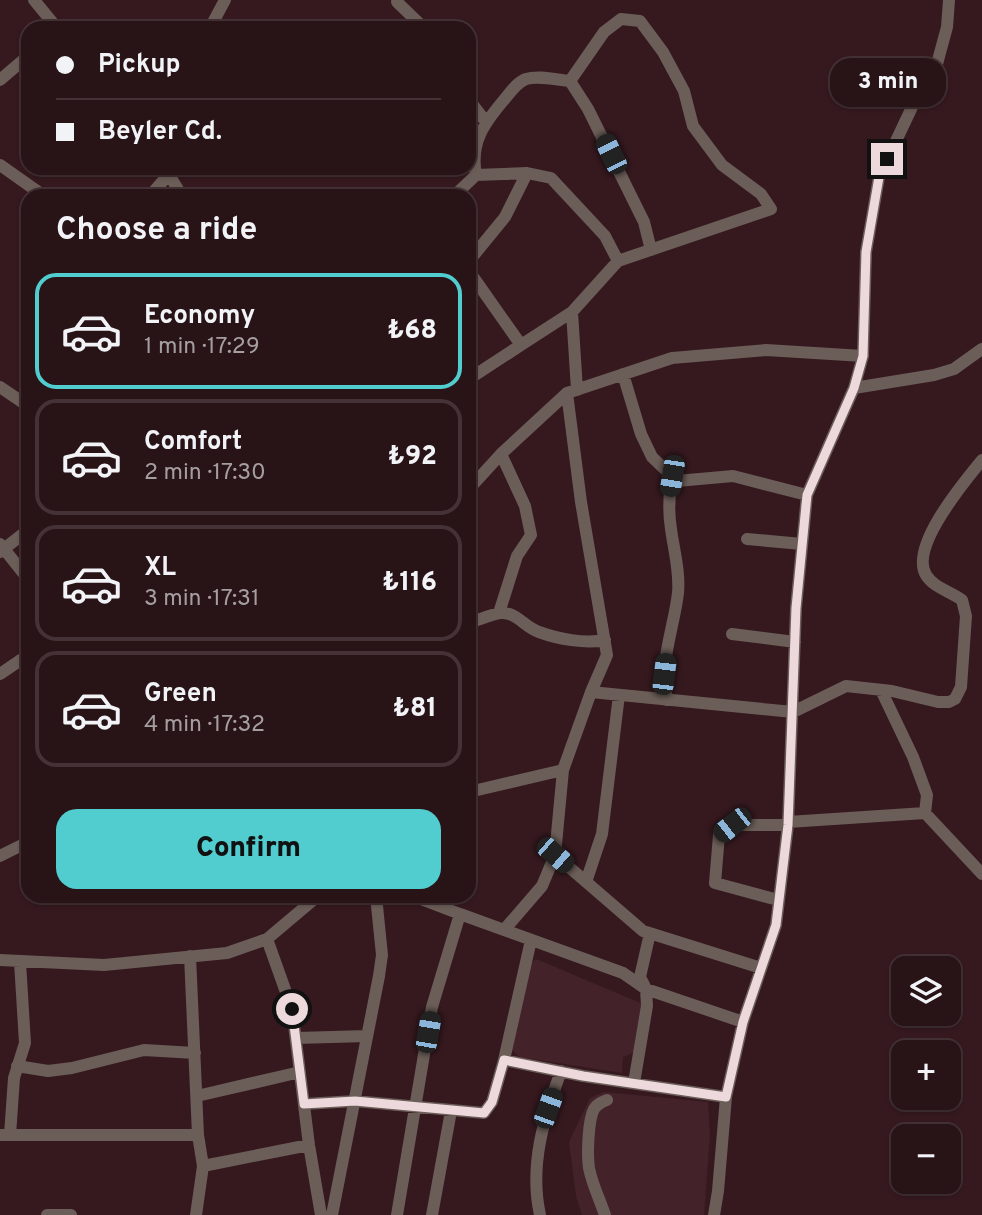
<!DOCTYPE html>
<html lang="en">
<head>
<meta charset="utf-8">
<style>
	:root { --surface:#281317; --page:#342024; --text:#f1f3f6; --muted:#a59ea1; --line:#443236; --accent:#52cdcf }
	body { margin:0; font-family:Overpass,sans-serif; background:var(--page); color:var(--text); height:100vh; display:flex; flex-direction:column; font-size:26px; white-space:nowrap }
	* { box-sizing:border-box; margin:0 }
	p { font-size:23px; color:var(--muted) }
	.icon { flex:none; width:38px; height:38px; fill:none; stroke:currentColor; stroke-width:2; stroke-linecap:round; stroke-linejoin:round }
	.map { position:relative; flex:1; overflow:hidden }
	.sheet { position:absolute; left:21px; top:189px; width:455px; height:714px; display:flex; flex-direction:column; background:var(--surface); border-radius:21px; box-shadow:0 2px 5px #0004,0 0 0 2px var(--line) }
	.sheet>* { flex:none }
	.banner { position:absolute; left:21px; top:21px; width:455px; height:154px; border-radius:21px; box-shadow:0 2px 5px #0004,0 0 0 2px var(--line); display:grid; align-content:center; height:154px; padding:0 35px; background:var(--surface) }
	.controls { position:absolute; left:891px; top:956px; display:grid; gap:14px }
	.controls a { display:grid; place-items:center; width:70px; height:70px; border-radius:14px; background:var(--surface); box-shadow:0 2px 5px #0004,0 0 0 2px var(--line); font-size:35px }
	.end { position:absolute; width:32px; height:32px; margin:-16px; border:9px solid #edd9dc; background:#111; box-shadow:0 0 0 4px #111 }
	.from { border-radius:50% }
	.bubble { position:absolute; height:49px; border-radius:21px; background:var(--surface); box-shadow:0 2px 5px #0004,0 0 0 2px var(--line); font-size:23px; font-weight:800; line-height:49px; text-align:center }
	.car { position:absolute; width:21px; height:42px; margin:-21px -10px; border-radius:9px; box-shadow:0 0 5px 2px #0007; background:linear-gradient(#222 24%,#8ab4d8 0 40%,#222 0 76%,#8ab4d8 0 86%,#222 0) }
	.banner b { display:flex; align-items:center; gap:24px; height:66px; font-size:26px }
	.banner b+b { border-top:2px solid var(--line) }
	.banner i { width:18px; height:18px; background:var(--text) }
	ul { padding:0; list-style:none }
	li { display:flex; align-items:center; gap:21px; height:116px; margin:0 14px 10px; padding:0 21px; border:4px solid var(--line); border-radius:21px }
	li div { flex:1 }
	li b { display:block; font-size:26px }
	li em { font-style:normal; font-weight:800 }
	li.active { border-color:var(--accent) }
	li>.icon { width:63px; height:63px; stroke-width:1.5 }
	h2 { padding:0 35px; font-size:32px; line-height:84px }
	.primary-button { display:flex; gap:14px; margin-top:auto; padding:14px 35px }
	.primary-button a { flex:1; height:80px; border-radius:21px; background:var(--accent); color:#111; font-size:28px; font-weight:800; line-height:80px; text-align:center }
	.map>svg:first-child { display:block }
	.built { fill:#442229 }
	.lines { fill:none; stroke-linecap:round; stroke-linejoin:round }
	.minor { stroke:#6b5d57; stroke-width:12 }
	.route { stroke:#edd9dc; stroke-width:9 }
</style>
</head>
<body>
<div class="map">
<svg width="982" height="1215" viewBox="0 0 982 1215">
	<rect width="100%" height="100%" fill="#35191f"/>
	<path class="built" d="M536,959L643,1004L635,1052L623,1057L622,1073L520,1057L510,1048L529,965Z
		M604,1092L708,1102L710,1135L704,1215H582L576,1196L569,1142L590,1098Z"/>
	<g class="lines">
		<path class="minor" d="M34,0L57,28
			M397,2L424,28
			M210,28L225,0
			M0,80L28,56
			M469,100L486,122
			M0,165L44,196
			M165,168L182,196
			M476,175C470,143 483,125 503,101C509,94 517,82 526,79C539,75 557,80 570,81L588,109L644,222L651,250
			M150,196L169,174
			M454,196L476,175L527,173L551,178L605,236L618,261
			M469,261L505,217L527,173
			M469,271L521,345L469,379
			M572,312L577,390
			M521,345L572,312L618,261L771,209L761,194L722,165L693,126L684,91L663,52L640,21L621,19L604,32L570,81
			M623,374L641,434L652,457L677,481L733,476L807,495
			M0,387L28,406
			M854,388L934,375L954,369L982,349
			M567,393L581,502L607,655L591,692
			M469,489L501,454L567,393L672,358L766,350L863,356
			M747,539L802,544
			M0,544L28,579
			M0,552L28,530
			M499,613L517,556L531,535L525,506L501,454
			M469,623C479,620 491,614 501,613C517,612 524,627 539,632C558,639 585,644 605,640
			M732,634L795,642
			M0,674L28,655
			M881,690L913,757L927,795L925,813
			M667,700C658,665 674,628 678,593C680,572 674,551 671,529C668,511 669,494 672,476
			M469,792L563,770L591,692L793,712L846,686L892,691L938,702H949L955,699L961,687L966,616L962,600C950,591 934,588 926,575C909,547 964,482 982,460
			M788,822L925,813L982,874
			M555,855L643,931L761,968
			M0,856L28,842
			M586,882L602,834L619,695
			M778,900L715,883L719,835L732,825H788
			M460,914L623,973L646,989L743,1022
			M504,930L542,886L555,855L563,770
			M267,939L292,1009L309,1145L321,1215
			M190,956L198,1135L203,1166L196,1215
			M0,960L104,965L227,953L267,939L318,896
			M296,1038L367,1036
			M504,1060L531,940
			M17,1066L48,1071L72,1068L144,1050L195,1053
			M634,1083L647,1006L646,989L640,977L650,933
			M197,1096L300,1072
			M304,1104L355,1101L484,1113L492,1102L504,1060L583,1076L726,1097
			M0,1135H198
			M10,1135L14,1078L25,1043L20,962
			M203,1166L309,1145
			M47,1215H71
			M332,1215L379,976L382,955L376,896
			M397,1215L432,1007L460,914L413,896
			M432,1215L451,1111
			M540,1215C529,1165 544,1118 561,1071
			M605,1215C600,1200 592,1184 589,1168C587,1155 588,1120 594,1109C597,1104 602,1102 607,1100
			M714,1215L718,1191L726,1097L743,1022L776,925L788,825L796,608L807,495L854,388L863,356L866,252L879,177L913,105L937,64L947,27L949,0"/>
	</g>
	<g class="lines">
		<path class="route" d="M292,1009L304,1104L355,1101L484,1113L492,1102L504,1060L583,1076L726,1097L743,1022L776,925L788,825L796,608L807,495L854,388L863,356L866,252L879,177L887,159"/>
	</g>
</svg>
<div class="controls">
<a><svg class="icon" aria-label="layers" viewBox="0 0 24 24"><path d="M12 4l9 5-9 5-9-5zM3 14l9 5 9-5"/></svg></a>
<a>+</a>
<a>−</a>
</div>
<i class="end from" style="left:292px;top:1009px"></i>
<i class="end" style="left:887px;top:159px"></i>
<div class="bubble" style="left:830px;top:58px;width:116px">3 min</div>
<i class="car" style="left:611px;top:154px;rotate:334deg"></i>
<i class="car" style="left:672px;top:476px;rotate:189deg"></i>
<i class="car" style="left:664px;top:674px;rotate:7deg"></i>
<i class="car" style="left:732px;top:825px;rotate:232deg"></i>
<i class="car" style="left:555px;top:855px;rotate:131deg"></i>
<i class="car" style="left:428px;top:1032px;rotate:10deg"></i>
<i class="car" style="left:548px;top:1108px;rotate:20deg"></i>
<div class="banner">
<b><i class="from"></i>Pickup</b>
<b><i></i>Beyler Cd.</b>
</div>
<section class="sheet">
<h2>Choose a ride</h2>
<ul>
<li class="active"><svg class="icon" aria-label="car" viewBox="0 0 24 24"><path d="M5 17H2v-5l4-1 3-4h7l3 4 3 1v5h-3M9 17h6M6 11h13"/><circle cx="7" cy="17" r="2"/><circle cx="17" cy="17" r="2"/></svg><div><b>Economy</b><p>1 min · 17:29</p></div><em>₺68</em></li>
<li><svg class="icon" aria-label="car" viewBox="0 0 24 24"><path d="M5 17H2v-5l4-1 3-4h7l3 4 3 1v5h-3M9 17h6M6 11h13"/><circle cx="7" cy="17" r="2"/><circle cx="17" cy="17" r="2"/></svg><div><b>Comfort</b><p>2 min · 17:30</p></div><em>₺92</em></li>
<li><svg class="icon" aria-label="car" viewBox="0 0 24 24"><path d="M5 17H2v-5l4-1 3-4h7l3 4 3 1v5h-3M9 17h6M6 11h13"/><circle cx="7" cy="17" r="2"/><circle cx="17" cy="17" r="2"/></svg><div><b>XL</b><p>3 min · 17:31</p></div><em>₺116</em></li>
<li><svg class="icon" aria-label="car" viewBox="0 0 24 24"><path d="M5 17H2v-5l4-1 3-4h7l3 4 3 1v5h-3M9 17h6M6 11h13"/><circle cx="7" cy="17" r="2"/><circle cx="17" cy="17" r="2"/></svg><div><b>Green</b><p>4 min · 17:32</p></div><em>₺81</em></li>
</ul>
<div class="primary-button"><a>Confirm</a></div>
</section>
</div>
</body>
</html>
